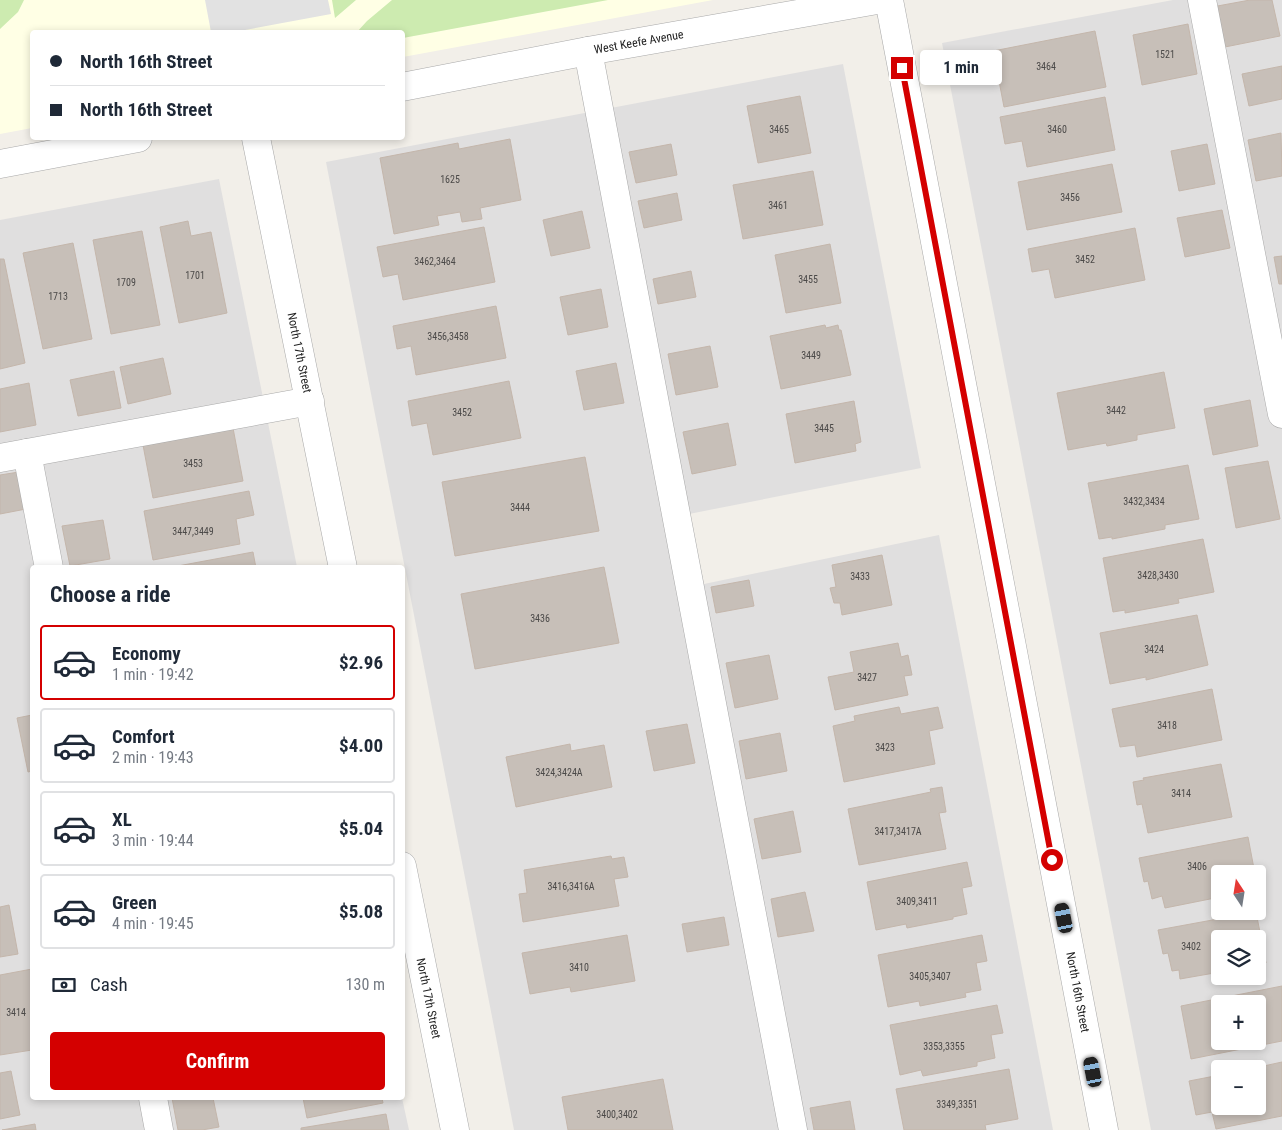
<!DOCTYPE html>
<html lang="en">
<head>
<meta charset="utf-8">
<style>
	:root { --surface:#fff; --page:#f2f2f3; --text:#1f2937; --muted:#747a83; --line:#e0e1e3; --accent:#d40000 }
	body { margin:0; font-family:"Roboto Condensed",sans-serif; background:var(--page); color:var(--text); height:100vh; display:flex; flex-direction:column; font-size:19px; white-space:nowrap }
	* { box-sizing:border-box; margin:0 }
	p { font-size:16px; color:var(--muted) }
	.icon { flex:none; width:28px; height:28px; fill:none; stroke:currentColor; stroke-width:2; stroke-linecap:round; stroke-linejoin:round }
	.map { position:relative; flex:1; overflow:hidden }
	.panel { position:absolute; left:30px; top:565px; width:375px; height:535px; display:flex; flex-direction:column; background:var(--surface); border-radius:5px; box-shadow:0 2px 8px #0003 }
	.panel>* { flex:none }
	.banner { position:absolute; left:30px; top:30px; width:375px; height:110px; border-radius:5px; box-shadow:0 2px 8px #0003; display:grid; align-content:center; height:110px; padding:0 20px; background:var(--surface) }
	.needle { width:32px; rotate:348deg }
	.controls { position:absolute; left:1211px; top:865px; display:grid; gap:10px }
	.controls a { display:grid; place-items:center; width:55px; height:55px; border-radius:5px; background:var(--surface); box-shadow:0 2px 8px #0003; font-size:25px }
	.end { position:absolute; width:22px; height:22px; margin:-11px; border:6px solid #d40000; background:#fff; box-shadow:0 0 0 2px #fff }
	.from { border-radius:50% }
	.bubble { position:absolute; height:35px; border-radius:5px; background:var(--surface); box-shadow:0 2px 8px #0003; font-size:16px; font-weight:700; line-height:35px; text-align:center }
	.car { position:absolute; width:15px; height:30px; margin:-15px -8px; border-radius:6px; box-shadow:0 0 4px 1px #0007; background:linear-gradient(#222 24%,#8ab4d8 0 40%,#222 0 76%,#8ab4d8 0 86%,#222 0) }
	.banner b { display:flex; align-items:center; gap:18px; height:48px; font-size:19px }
	.banner b+b { border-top:1px solid var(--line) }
	.banner i { width:12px; height:12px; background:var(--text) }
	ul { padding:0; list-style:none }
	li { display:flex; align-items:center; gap:15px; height:75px; margin:0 10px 8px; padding:0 10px; border:2px solid var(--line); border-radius:5px }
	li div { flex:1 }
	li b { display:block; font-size:19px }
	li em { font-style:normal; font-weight:700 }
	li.selected { border-color:var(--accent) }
	li>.icon { width:45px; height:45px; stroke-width:1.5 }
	h2 { padding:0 20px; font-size:22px; line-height:60px }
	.pay { display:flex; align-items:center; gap:12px; height:55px; padding:0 20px; font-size:19px }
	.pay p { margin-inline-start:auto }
	.primary-button { display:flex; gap:10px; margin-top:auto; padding:10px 20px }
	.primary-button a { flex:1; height:58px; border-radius:5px; background:var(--accent); color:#fff; font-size:20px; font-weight:700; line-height:58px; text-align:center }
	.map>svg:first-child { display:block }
	.residential { fill:#e0dfdf; fill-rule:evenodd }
	.education { fill:#ffffe5 }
	.grass { fill:#cdebb0 }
	.parking { fill:#e2e2e2 }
	.building { fill:#c7bfb8; stroke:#c4b6ab; fill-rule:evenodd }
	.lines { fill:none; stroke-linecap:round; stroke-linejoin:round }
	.minor-casing { stroke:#a9a9a9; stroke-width:29 }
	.minor { stroke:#fff; stroke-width:28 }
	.route { stroke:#d40000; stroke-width:6 }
	.labels { text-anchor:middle; stroke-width:5; stroke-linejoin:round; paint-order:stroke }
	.number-label { font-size:10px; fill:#4b4948 }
	.street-label { font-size:12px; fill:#222; stroke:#fff }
</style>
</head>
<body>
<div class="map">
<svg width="1282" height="1130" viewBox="0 0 1282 1130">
	<rect width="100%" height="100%" fill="#f2efe9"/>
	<path class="residential" d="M1173,0H1282V1130H1151L942,43ZM1220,874H1258V911H1220ZM1220,939H1258V976H1220ZM1220,1004H1258V1041H1220ZM1220,1069H1258V1106H1220Z
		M843,64L921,468L689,514L704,584L939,535L1053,1130H514L326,162Z
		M219,179L297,567L32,568V1098H402L409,1130H0V220Z"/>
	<path class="education" d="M0,0H713L403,57L402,32H32V128L0,134Z"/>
	<path class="grass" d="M0,0H24L18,12L0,29Z
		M332,0H356L335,18Z
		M392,0H608L403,38L402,32H357L367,21Z"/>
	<path class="parking" d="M205,0H328L331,14L234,32H211Z"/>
	<path class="building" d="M1250,0H1272L1280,36L1220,48L1212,7Z
		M1188,24L1197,74L1142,85L1133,35Z
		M1095,31L1106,87L1004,107L999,81L993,82L988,52Z
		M1282,66V99L1249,106L1242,74Z
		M800,96L811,153L758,163L747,106Z
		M1105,97L1115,150L1027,167L1022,141L1005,144L1000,117Z
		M1281,133L1282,176L1256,181L1248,140Z
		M510,139L521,200L480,208L482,219L462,222L460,212L437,216L439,225L394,234L380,158L458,143L459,149Z
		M671,144L677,175L636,183L629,152Z
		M1207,144L1215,184L1179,191L1171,151Z
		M1112,164L1122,212L1027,230L1018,182Z
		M813,171L823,225L743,239L733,185Z
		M677,193L682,220L644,228L638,201Z
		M1222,210L1230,248L1185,257L1177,218Z
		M582,211L590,248L551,256L543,220Z
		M188,221L191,236L211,232L227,313L179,323L160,227Z
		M484,227L495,282L403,300L398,274L383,277L377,247Z
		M1135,228L1145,280L1055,298L1049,269L1032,272L1028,249Z
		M142,231L160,325L111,334L93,240Z
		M73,243L92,339L43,349L23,253Z
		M830,244L841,303L786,313L775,255Z
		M1282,256V284H1279L1274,257Z
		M0,259H4L25,363L0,369Z
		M691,271L696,297L658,304L653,279Z
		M601,289L608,327L568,335L560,297Z
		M496,306L506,358L416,375L411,346L397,349L393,326Z
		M825,325L826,328L838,325L839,330H841L851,375L781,389L770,336Z
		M710,346L718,387L676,395L668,354Z
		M163,358L171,394L128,404L120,367Z
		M616,363L624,403L584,410L576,371Z
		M114,371L121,408L78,416L70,380Z
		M1164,372L1175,428L1137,435V440L1107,446L1106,443L1068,450L1057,393Z
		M509,381L521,438L433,455L427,423L412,426L408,401Z
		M29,383L36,425L0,432V389Z
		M1250,400L1258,446L1213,455L1204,409Z
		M854,401L861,442L855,444L856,451L795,463L786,414Z
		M728,423L736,465L692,474L683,432Z
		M233,428L243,481L153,498L143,445Z
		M585,457L599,531L455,556L442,482Z
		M1268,461L1280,519L1236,528L1225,468Z
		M1188,465L1199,519L1165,525V529L1112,539V537L1099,539L1088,483Z
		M19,472L26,509L0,514V475Z
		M249,491L254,515L236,519L240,544L153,560L144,511Z
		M103,520L110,559L70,566L62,526Z
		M1203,539L1214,592L1178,599L1179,603L1125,613V610L1113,612L1103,558Z
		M253,552L256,568H167Z
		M882,555L892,605L842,615L840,603H834L830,588L836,587L832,565Z
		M604,567L619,643L475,669L461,594Z
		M749,580L754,606L716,613L711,587Z
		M1197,615L1208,665L1146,680V677L1110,684L1100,633Z
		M898,643L901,657L908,655L912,675L904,676L908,695L835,710L828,677L854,672L850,652Z
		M769,655L778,699L735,708L726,663Z
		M1212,689L1222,740L1137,757L1135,745L1120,747L1112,709Z
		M899,707L901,714L938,707L943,728L929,731L935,764L844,782L833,726L855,721L854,716Z
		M32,715V771L28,772L17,718Z
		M687,724L695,763L654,771L646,731Z
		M780,733L787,771L746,779L739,741Z
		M570,744L571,751L604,745L612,787L516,807L506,757Z
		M1221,764L1232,817L1148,833L1142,804L1137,805L1133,782L1144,780L1143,778Z
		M942,787L946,812L939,813L946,849L859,865L848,809L931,792L930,789Z
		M793,811L801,852L762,859L754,819Z
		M1248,837L1255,874H1220V897L1165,908L1162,896L1152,899L1148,881L1144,882L1139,858Z
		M611,856L612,859L624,857L628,877L614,879L619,906L523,922L519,894L527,893L524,870Z
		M967,862L972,886L962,888L967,914L953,917V919L907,928L906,924L876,930L867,882Z
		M805,892L814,931L778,937L771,899Z
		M9,905L18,954L0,957V907Z
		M1256,912L1266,963L1258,964V939H1220V972L1180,979L1179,970L1172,971L1168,953L1163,954L1158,930Z
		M724,917L729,945L687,952L682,924Z
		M627,935L635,981L571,992L570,987L530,994L522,953Z
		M982,935L987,961L976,963L981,990L965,993L966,997L920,1006L919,1001L888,1007L878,955Z
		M32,969V1050L0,1055V975Z
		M1282,986V1041L1191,1059L1181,1006ZM1220,1004H1258V1041H1220Z
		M997,1005L1003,1033L991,1035L995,1058L977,1062V1066L923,1076L921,1070L900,1075L890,1025Z
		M1282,1062V1116L1216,1129L1212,1112L1196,1115L1189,1081L1220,1075V1106H1258V1069H1250Z
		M1009,1069L1018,1119L985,1125L986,1130H904L896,1089Z
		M11,1071L20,1115L0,1119V1073Z
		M663,1079L673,1130H568L562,1097Z
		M172,1098H213L219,1127L202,1130H178Z
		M303,1098H382L383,1103L307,1118Z
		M850,1101L855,1130H814L810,1108Z
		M386,1114L389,1130H301V1128Z
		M35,1124L36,1130H2Z"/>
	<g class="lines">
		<g class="minor-casing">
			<g id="minor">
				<path id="s1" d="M889,0L1104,1130"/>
				<path d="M1202,0L1282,414"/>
				<path d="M588,51L793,1130"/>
				<path id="s2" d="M402,87L588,51L877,0"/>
				<path id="s3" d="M256,138L343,568"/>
				<path d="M0,164L138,138"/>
				<path d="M27,453L49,568"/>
				<path d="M0,458L310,401"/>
				<path id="s4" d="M402,866L455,1130"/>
				<path d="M153,1098L159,1130"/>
			</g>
		</g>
		<use href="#minor" class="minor"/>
	</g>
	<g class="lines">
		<path class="route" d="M902,68L1052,860"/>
	</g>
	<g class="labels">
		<g class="number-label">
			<text x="1165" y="58">1521</text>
			<text x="1046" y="70">3464</text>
			<text x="779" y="133">3465</text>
			<text x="1057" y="133">3460</text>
			<text x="450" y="183">1625</text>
			<text x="1070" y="201">3456</text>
			<text x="778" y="209">3461</text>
			<text x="1085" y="263">3452</text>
			<text x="435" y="265">3462,3464</text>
			<text x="195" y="279">1701</text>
			<text x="808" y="283">3455</text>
			<text x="126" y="286">1709</text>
			<text x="58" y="300">1713</text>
			<text x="448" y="340">3456,3458</text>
			<text x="811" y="359">3449</text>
			<text x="1116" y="414">3442</text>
			<text x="462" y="416">3452</text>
			<text x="824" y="432">3445</text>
			<text x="193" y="467">3453</text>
			<text x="1144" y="505">3432,3434</text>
			<text x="520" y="511">3444</text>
			<text x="193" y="535">3447,3449</text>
			<text x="1158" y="579">3428,3430</text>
			<text x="860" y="580">3433</text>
			<text x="540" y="622">3436</text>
			<text x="1154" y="653">3424</text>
			<text x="867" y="681">3427</text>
			<text x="1167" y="729">3418</text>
			<text x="885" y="751">3423</text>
			<text x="559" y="776">3424,3424A</text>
			<text x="1181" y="797">3414</text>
			<text x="898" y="835">3417,3417A</text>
			<text x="1197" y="870">3406</text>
			<text x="571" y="890">3416,3416A</text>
			<text x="917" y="905">3409,3411</text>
			<text x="1191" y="950">3402</text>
			<text x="579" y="971">3410</text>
			<text x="930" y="980">3405,3407</text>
			<text x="16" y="1016">3414</text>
			<text x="944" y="1050">3353,3355</text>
			<text x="957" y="1108">3349,3351</text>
			<text x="617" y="1118">3400,3402</text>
		</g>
		<g class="street-label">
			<text dy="4" stroke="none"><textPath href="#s2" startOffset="241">West Keefe Avenue</textPath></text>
			<text dy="4" stroke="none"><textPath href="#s3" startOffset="219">North 17th Street</textPath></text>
			<text dy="4" stroke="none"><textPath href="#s1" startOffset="1010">North 16th Street</textPath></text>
			<text dy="4" stroke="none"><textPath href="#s4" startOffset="135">North 17th Street</textPath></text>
		</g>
	</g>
</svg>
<div class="controls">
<a><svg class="needle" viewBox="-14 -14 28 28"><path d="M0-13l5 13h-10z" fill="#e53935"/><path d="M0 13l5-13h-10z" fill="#747a83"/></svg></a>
<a><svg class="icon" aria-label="layers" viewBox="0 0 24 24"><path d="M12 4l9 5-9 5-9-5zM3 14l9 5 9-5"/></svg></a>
<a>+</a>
<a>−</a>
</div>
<i class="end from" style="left:1052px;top:860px"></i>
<i class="end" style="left:902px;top:68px"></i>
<div class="bubble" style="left:920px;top:50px;width:82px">1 min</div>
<i class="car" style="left:1064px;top:918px;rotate:349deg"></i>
<i class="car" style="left:1093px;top:1072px;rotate:349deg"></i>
<div class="banner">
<b><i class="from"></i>North 16th Street</b>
<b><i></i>North 16th Street</b>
</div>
<section class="panel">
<h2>Choose a ride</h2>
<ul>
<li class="selected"><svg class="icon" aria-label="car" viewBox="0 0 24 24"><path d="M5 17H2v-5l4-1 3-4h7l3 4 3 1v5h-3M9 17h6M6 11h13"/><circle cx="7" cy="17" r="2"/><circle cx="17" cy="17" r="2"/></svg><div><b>Economy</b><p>1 min · 19:42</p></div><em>$2.96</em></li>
<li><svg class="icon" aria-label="car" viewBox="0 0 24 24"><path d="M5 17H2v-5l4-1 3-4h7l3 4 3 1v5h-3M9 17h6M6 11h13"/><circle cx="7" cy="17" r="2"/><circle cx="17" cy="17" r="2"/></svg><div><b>Comfort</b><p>2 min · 19:43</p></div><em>$4.00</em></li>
<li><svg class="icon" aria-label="car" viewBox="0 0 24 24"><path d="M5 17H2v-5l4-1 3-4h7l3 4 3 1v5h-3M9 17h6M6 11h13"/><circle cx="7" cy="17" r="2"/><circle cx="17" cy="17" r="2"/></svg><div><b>XL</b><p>3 min · 19:44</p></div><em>$5.04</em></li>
<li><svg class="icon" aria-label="car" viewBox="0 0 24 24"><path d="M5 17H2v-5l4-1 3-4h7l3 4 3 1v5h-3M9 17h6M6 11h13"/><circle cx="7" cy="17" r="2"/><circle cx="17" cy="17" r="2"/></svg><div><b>Green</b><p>4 min · 19:45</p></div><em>$5.08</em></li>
</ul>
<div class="pay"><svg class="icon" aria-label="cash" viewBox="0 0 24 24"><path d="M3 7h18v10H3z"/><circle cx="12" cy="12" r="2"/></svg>Cash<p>130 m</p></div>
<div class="primary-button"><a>Confirm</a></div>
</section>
</div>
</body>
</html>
